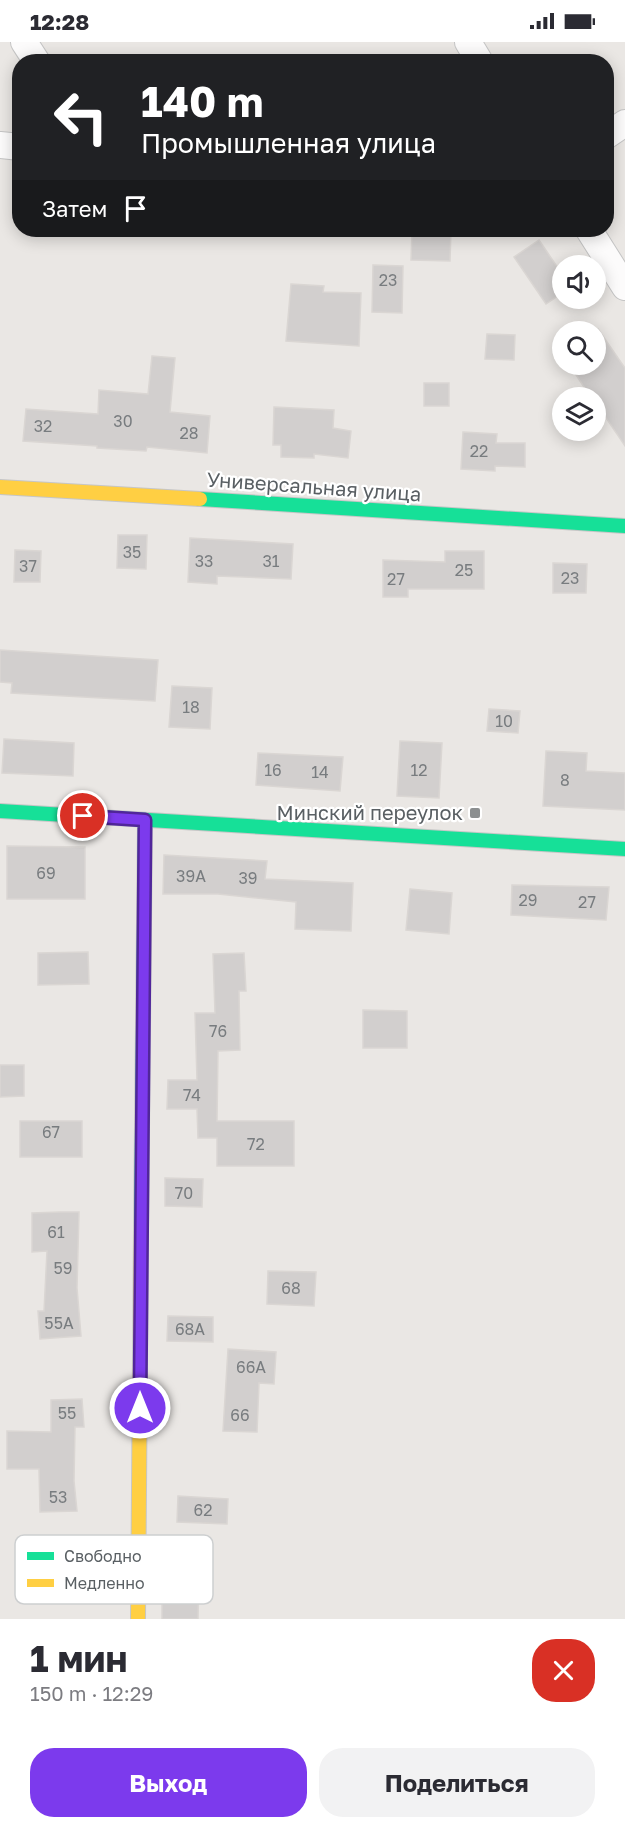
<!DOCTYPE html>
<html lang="ru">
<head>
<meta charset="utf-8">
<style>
	:root { --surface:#fff; --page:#f2f2f3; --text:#2b2b33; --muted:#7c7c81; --accent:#7c3aed }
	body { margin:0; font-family:"Golos Text",sans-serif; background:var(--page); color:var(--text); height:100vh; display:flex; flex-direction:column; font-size:22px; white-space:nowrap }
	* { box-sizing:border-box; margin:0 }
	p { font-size:20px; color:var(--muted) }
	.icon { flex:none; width:33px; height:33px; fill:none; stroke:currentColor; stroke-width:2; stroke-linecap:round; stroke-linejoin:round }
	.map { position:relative; height:1577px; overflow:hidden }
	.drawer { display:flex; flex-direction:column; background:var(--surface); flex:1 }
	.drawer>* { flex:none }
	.top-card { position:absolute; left:12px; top:12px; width:602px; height:183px; border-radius:24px; box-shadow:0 3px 15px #0003; background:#202124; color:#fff; overflow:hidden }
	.tools { position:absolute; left:552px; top:213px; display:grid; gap:12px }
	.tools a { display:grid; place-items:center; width:54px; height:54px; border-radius:50%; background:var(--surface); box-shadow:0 3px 15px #0003; font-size:30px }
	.pin { position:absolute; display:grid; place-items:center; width:51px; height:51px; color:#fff; margin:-26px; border:3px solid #fff; border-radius:50%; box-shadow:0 2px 6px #0007 }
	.me { position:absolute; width:66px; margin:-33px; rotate:0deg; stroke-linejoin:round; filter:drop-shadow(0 0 4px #0008) }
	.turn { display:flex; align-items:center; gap:21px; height:126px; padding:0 30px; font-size:27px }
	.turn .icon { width:78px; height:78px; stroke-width:2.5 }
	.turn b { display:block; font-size:42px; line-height:51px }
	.then { display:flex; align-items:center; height:57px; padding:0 30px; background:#0003; gap:12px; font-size:22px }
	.round { display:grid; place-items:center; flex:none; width:63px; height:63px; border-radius:24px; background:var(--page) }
	.summary { display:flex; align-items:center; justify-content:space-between; height:102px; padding:0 30px }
	h1 { font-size:36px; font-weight:700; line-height:45px }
	.action { display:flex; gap:12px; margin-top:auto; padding:12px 30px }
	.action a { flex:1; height:69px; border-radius:24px; background:var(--accent); color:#fff; font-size:24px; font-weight:700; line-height:69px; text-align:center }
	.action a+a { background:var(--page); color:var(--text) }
	.status { display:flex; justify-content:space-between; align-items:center; height:42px; padding:0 30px; background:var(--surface); direction:ltr }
	.status svg { height:16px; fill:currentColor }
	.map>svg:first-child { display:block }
	.building { fill:#d2cfce; stroke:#dad6d3; stroke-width:1.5 }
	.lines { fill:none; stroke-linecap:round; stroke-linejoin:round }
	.street-casing { stroke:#c5c5c5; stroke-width:28 }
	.fast-casing { stroke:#c6c6c6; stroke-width:16 }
	.slow-casing { stroke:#c6c6c6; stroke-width:16 }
	.street { stroke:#fcfbfb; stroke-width:26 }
	.fast { stroke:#16e098; stroke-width:14 }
	.slow { stroke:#ffcf43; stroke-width:14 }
	.route-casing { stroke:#51269a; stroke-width:15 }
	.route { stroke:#7c3aed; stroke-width:10 }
	.poi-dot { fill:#8c8f90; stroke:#fff; stroke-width:2 }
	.labels { text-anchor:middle; stroke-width:4.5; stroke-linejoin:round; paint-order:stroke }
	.number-label { font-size:16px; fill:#787c7f }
	.street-label { font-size:20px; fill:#595f63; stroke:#fff }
	.poi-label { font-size:20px; fill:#595f63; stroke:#fff; text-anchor:end }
	.key { fill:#fff; stroke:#cdcfd0; stroke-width:1.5 }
	.key-label { font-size:16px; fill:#595f63 }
</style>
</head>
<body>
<div class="status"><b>12:28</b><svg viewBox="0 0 49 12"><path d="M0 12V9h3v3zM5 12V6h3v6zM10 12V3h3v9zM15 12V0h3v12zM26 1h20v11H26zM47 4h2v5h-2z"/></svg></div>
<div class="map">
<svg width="625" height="1577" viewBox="0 0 625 1577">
	<rect width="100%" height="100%" fill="#eae7e4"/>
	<g class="building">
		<path d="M412,188H451L450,219L411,218Z"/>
		<path d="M539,198L562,232V251L546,262L514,215Z"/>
		<path d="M373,223L403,224L402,271L372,270Z"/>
		<path d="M291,242L324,244L323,250L361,251L359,304L286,299Z"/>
		<path d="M598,287L625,326V404L596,361V356H591L569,322H596L595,290Z"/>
		<path d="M487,292L515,293L514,318L485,317Z"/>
		<path d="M152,314L175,316L170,370L210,374L207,411L147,405L146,409L97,406V404L23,399L26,367L98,372L99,348L148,352Z"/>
		<rect x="424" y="341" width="25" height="23"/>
		<path d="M274,365L334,368L333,386L351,389L348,416L314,412V416L281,415V403H273Z"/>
		<path d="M463,390L497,392L496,401H525V425L495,424V429L461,427Z"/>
		<path d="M118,493H147L146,527L117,526Z"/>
		<path d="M190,496L293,502L291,537L217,534V542L188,540Z"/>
		<path d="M15,508L41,509L40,540H14Z"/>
		<path d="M445,509H484V547H408V555H383V518L445,520Z"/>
		<path d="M553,521L587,522L586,551H553Z"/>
		<path d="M0,608L158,618L155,659L11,651L12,641L0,640Z"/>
		<path d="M172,644L212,646L210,687L169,685Z"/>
		<path d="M489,667L520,669L518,691L487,689Z"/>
		<path d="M4,697L74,701L73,734L2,731Z"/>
		<path d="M400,699L442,701L439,756L397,754Z"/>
		<path d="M546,709L587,711L586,729L625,731V768L543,764Z"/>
		<path d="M258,711L343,715L340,749L256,743Z"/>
		<path d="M7,804L85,805V857H7Z"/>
		<path d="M164,813L267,819L265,837L353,841L351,889L295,887L296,860L218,852H163Z"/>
		<path d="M512,843L609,845L606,878L511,873Z"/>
		<path d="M410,847L452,851L449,892L406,888Z"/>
		<path d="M88,910L89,942L38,943V911Z"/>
		<path d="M244,911L246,949H239L240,1008L218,1009L217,1079H294V1124H217V1096H198L197,1067H167L168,1038H197L195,971H215L213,912Z"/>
		<path d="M363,968L407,969V1006H363Z"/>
		<path d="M0,1023H24V1054L0,1055Z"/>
		<rect x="20" y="1079" width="62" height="36"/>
		<path d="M165,1136L203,1137L202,1165L165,1164Z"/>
		<path d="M61,1170H79L77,1246L81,1294L40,1297L38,1269H44L47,1209L32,1210V1171Z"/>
		<path d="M268,1229L316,1230L314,1264L267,1262Z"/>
		<path d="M168,1274L213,1275V1300L167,1299Z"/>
		<path d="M228,1307L276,1310L274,1342L259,1341L257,1390L223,1389Z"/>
		<path d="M82,1357L84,1385H75L74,1439L77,1469L40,1470L39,1427H7V1389L51,1390V1358Z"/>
		<path d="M178,1454L228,1457L227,1482L177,1480Z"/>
		<path d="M162,1533L199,1534L198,1577H162Z"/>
	</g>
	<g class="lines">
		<g class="street-casing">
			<g id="street">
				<path d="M24,0L37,20"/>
				<path d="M468,0L480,20"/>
				<path d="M606,94L625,81"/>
				<path d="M0,103L20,105"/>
				<path d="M589,188L625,245"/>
			</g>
		</g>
		<g class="fast-casing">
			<g id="fast">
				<path d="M200,457L625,484"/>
				<path d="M0,769L625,807"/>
				<path d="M141,1187L145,778"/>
			</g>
		</g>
		<g class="slow-casing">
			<g id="slow">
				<path d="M0,445L200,457"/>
				<path d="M138,1577L141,1187"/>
			</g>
		</g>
		<use href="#street" class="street"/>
		<use href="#fast" class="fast"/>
		<use href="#slow" class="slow"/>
	</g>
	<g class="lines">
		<g class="route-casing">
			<path id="route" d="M83,774L145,778L140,1366"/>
		</g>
		<use href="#route" class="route"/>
	</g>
	<rect class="poi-dot" x="469" y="765" width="12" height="12" rx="3"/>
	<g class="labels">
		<g class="number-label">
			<text x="388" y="244">23</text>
			<text x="123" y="385">30</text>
			<text x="43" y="390">32</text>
			<text x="189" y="397">28</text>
			<text x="479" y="415">22</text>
			<text x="132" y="516">35</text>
			<text x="204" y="525">33</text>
			<text x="271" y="525">31</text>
			<text x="28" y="530">37</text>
			<text x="464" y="534">25</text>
			<text x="570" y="542">23</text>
			<text x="396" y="543">27</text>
			<text x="191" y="671">18</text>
			<text x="504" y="685">10</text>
			<text x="273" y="734">16</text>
			<text x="419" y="734">12</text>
			<text x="320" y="736">14</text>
			<text x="565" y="744">8</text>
			<text x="46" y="837">69</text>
			<text x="191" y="840">39А</text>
			<text x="248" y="842">39</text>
			<text x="528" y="864">29</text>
			<text x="587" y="866">27</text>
			<text x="218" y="995">76</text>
			<text x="192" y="1059">74</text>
			<text x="51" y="1096">67</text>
			<text x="256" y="1108">72</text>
			<text x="184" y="1157">70</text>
			<text x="56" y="1196">61</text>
			<text x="63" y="1232">59</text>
			<text x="291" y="1252">68</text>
			<text x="59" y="1287">55А</text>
			<text x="190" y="1293">68А</text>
			<text x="251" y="1331">66А</text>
			<text x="67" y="1377">55</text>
			<text x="240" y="1379">66</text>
			<text x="58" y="1461">53</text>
			<text x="203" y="1474">62</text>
		</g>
		<g class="street-label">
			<text transform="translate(314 445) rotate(4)" y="7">Универсальная улица</text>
		</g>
		<g class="poi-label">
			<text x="463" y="778">Минский переулок</text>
		</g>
	</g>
	<rect x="15" y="1493" width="198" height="69" rx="9" class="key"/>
	<rect x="27" y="1510" width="27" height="8" fill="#16e098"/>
	<rect x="27" y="1537" width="27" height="8" fill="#ffcf43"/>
	<g class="key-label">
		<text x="64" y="1520">Свободно</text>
		<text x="64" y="1547">Медленно</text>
	</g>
</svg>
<div class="tools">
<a><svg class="icon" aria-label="sound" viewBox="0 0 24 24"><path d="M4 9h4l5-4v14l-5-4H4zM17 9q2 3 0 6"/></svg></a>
<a><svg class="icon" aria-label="search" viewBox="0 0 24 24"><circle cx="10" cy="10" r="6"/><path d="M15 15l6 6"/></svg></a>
<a><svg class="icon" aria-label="layers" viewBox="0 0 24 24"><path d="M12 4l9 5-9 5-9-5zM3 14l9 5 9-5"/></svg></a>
</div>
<div class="pin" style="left:83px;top:774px;background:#d93025"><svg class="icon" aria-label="arrive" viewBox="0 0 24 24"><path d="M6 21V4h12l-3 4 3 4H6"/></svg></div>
<svg class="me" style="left:140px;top:1366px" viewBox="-20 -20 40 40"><circle r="17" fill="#7c3aed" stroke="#fff" stroke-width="3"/><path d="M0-11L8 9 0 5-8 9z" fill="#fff"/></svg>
<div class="top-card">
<div class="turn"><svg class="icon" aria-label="left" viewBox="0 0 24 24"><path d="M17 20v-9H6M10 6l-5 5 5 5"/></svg><div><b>140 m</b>Промышленная улица</div></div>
<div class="then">Затем<svg class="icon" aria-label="arrive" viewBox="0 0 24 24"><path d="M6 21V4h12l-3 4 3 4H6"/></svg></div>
</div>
</div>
<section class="drawer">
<div class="summary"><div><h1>1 мин</h1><p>150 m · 12:29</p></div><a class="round" style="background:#d93025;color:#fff"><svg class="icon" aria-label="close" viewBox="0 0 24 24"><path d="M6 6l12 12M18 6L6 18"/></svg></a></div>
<div class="action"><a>Выход</a><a>Поделиться</a></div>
</section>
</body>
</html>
